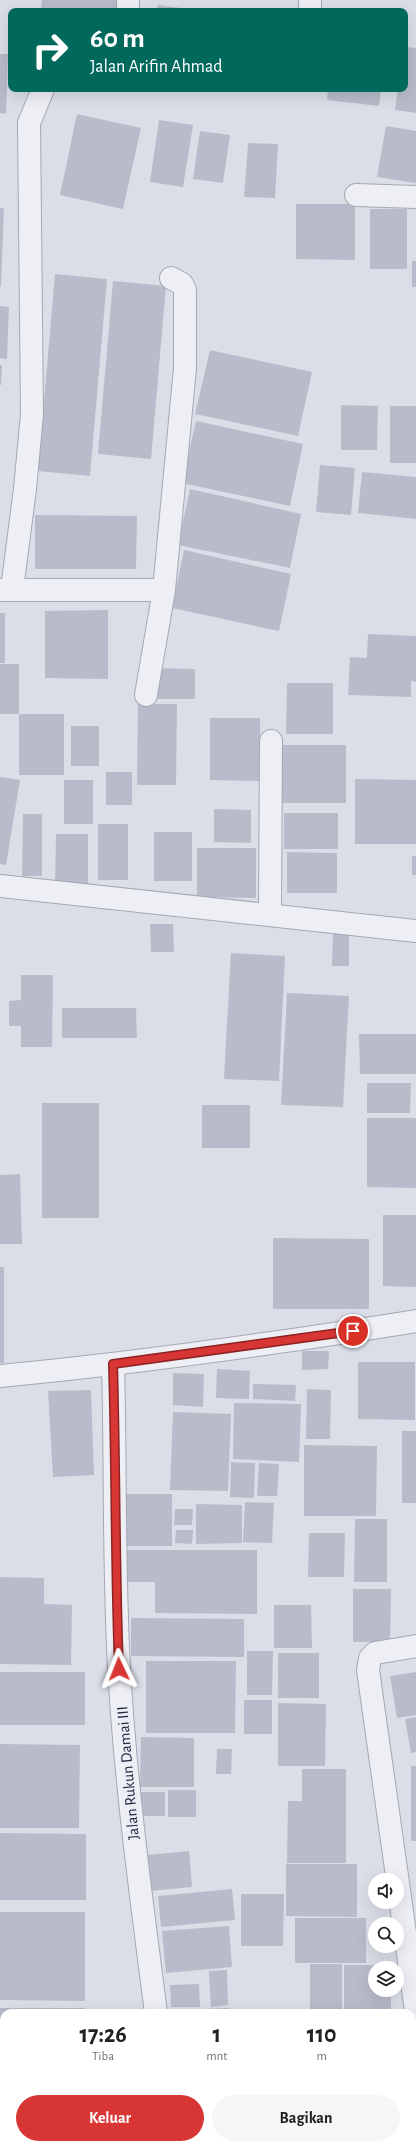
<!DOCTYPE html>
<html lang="id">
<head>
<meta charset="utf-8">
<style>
	:root { --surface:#fff; --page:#f6f6f6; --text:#202124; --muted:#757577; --accent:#d83634 }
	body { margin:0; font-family:"Alegreya Sans",sans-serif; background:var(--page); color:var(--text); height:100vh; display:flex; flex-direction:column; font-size:15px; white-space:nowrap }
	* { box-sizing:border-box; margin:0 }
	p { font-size:13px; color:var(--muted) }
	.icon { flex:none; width:22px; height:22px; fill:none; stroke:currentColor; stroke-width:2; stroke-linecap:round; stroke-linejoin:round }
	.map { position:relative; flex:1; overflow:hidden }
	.details { position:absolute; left:0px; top:2009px; width:416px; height:140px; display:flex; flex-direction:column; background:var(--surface); border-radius:12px 12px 0 0; box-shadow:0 4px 16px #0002 }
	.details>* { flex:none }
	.hud { position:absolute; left:8px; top:8px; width:400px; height:84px; border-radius:8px; box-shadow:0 4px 16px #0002; background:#00695c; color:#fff; overflow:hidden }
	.controls { position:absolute; left:368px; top:1873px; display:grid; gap:8px }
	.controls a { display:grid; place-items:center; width:36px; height:36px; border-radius:50%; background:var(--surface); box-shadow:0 4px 16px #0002; font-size:20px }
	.pin { position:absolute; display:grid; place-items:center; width:34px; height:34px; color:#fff; margin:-17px; border:2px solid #fff; border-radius:50%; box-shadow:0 1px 4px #0007 }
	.me { position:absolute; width:44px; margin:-22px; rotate:358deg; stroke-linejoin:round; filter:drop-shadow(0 0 3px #0008) }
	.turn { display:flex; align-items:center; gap:14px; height:84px; padding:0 16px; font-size:18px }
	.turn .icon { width:52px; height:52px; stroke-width:2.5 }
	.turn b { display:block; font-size:28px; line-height:34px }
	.eta { display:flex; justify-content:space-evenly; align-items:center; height:68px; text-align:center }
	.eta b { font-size:24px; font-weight:600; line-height:28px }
	.button { display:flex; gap:8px; margin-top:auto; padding:8px 16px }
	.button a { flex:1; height:46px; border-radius:24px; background:var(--accent); color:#fff; font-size:16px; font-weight:600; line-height:46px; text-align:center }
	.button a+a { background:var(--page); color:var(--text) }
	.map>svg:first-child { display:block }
	.building { fill:#b8bcca }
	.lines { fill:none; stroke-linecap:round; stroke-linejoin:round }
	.minor-casing { stroke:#a4a8b4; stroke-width:24 }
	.minor { stroke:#eeeff5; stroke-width:22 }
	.route-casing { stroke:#8c2322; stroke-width:10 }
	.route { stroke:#d83634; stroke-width:7 }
	.labels { text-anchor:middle; stroke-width:3.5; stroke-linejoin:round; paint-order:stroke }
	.street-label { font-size:16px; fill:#24293e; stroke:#eaedf5 }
</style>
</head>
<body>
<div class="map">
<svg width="416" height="2149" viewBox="0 0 416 2149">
	<rect width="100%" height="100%" fill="#dbdee7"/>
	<g class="building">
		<path d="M42,0H118V11H41Z"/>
		<path d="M158,5L188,9V11H157Z"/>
		<path d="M405,47L416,48V113L395,110L398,89H405Z"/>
		<path d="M0,54H8L6,114L0,113Z"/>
		<path d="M328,89H381L379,106L327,100Z"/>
		<path d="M77,114L141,128L123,209L60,195Z"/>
		<path d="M159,120L193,125L183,187L150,182Z"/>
		<path d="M386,126L416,131V183L377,177Z"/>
		<path d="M200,131L230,135L223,183L193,179Z"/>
		<path d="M248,143L278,144L275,198L244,197Z"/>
		<path d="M296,204H355V260L296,259Z"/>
		<path d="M0,208H4L1,287L0,286Z"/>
		<rect x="370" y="209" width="37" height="60"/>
		<rect x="412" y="261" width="4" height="26"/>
		<path d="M55,274L107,279L90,476L38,471Z"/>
		<path d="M113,281L166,286L151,459L98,454Z"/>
		<path d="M0,306L9,307L7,359L0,358Z"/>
		<path d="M210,350L312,372L298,436L195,414Z"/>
		<path d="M0,365H2L1,385H0Z"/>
		<path d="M341,405L378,406L377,450H341Z"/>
		<rect x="390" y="406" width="26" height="57"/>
		<path d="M196,421L303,444L290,506L182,483Z"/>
		<path d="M320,465L355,468L351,515L316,512Z"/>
		<path d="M362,472L416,477V519L358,513Z"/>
		<path d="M190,489L301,514L290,568L178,545Z"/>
		<path d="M35,515L137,516L136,569H35Z"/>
		<path d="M184,550L291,574L279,631L172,608Z"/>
		<path d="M108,610V679L45,678V611Z"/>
		<rect x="0" y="613" width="5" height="50"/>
		<path d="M368,634L416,636V682L411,681V697L348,695L350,657L367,658Z"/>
		<rect x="0" y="664" width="19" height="50"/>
		<path d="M152,668L195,669V699H151Z"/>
		<path d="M287,683H333V734H286Z"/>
		<path d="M138,704H177L176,785H137Z"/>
		<rect x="19" y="714" width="45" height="61"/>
		<path d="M210,718H260V781L210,780Z"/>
		<rect x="71" y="726" width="28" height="40"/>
		<rect x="276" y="745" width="70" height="58"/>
		<rect x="106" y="772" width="26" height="33"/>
		<path d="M0,777L20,780L6,865L0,864Z"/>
		<path d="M355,779L416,780V844H355Z"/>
		<rect x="64" y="780" width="29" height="44"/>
		<path d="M214,809L251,810V843L214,842Z"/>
		<rect x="284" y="813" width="54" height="36"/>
		<path d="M23,814H42V876H22Z"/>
		<rect x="98" y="824" width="30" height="56"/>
		<rect x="154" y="832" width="38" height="49"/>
		<path d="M56,834H88V886L55,885Z"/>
		<path d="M197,848H256V898L197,897Z"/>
		<path d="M287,852L337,853V893H287Z"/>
		<rect x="412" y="856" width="4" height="19"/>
		<path d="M150,924H173L174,952H151Z"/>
		<path d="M333,930L349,931V966H332Z"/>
		<path d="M231,953L285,956L279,1081L224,1079Z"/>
		<path d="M21,975H53L52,1047H21V1026H9V1001L21,1000Z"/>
		<path d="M287,993L349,996L343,1107L281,1105Z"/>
		<path d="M62,1008H136L137,1038H62Z"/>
		<path d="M359,1034H416V1074H360Z"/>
		<path d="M367,1083H411L410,1113H367Z"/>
		<rect x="42" y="1103" width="57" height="115"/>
		<rect x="202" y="1105" width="48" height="43"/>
		<path d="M367,1118H416V1188L367,1187Z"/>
		<path d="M20,1174L22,1244H0V1175Z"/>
		<path d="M383,1215H416V1287L383,1286Z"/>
		<path d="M273,1238L369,1239V1309H273Z"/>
		<rect x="0" y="1267" width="4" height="96"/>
		<path d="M302,1351H329L328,1369L302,1370Z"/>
		<path d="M358,1362H415V1420L358,1419Z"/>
		<path d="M217,1369L250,1371L249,1399L216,1398Z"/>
		<path d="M173,1373L204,1374L203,1407L173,1405Z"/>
		<path d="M253,1384L296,1385L295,1401L253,1399Z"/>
		<path d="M307,1389L331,1390L330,1439H306Z"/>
		<path d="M91,1390L94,1475L53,1477L48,1391Z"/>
		<path d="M234,1403L301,1404L299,1462L233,1459Z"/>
		<path d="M173,1412L231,1414L228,1491L170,1490Z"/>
		<rect x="402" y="1431" width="14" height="72"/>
		<path d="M304,1445L377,1446L376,1516H304Z"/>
		<path d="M231,1462L255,1463L254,1498L230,1497Z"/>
		<path d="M259,1463L279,1464L277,1496H257Z"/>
		<rect x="125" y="1494" width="47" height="52"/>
		<path d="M245,1502L274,1503L272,1543L243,1542Z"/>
		<path d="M196,1504L242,1505V1543L196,1544Z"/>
		<path d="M175,1509H193L192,1525H174Z"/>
		<path d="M355,1519H387V1582H354Z"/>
		<path d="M176,1530H193L192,1544L175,1543Z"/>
		<path d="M309,1533H345L344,1577H308Z"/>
		<path d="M122,1550H257V1614L155,1613V1582H122Z"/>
		<path d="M0,1577L44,1578V1604L72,1605L71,1665L0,1664Z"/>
		<path d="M353,1589H391L390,1642H353Z"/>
		<path d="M274,1605H311L312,1648H274Z"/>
		<path d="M131,1618L244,1619V1657L131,1656Z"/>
		<path d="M247,1651H273L272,1695H247Z"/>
		<rect x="278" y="1653" width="41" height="45"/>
		<path d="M146,1661H236L235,1733H146Z"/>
		<rect x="0" y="1672" width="85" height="53"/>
		<path d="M416,1672V1715L397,1718L390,1676Z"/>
		<rect x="244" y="1700" width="28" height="34"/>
		<path d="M278,1703L326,1704L325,1766H278Z"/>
		<path d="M416,1717V1752L411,1753L405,1719Z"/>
		<path d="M141,1737L194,1738V1787H140Z"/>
		<path d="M0,1744L80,1745L79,1828H0Z"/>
		<path d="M217,1749H232L231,1774H216Z"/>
		<rect x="411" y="1766" width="5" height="75"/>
		<path d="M302,1769H346V1863H287L288,1801H302Z"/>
		<rect x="168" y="1790" width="28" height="27"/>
		<path d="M140,1792H165V1816H141Z"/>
		<path d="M0,1833L86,1834V1900H0Z"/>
		<path d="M189,1851L192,1887L150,1891L147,1855Z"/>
		<path d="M286,1864H357V1917L286,1916Z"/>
		<path d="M232,1889L235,1920L161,1927L158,1896Z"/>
		<path d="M241,1894H284L283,1946H241Z"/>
		<path d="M0,1912H85V2001L0,2000Z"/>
		<rect x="295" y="1918" width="71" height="45"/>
		<path d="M229,1926L232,1967L166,1973L162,1931Z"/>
		<rect x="310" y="1964" width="32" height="49"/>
		<path d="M344,1965H391V1968H375V1990H391V2013H344Z"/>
		<path d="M227,1970L228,2005L211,2007L209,1971Z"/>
		<path d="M199,1984L200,2007H171L170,1985Z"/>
		<path d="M0,2008H85V2013H4V2097H0Z"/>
		<path d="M229,2008V2013H175L174,2010Z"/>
		<rect x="412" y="2055" width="4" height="80"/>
		<path d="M412,2141L414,2149H328L327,2145H412Z"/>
		<rect x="34" y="2145" width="113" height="4"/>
		<path d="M263,2145H324L325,2149H263Z"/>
	</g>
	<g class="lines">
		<g class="minor-casing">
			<g id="minor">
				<path d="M128,0V11"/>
				<path d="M310,0V11"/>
				<path d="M356,195L416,197"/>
				<path d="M12,589L25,489L32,414L29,123L43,89"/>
				<path d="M0,590H164L185,368V290L182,284L171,278"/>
				<path d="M146,695L164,590"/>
				<path d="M0,886L416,931"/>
				<path d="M270,913L271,741"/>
				<path d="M113,1364C116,1471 113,1578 120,1685C127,1795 142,1904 156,2013"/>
				<path d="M0,1376C139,1363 278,1343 416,1321"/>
				<path d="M416,1646L375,1653L370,1658L368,1670L416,2011"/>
				<path d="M412,2041L416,2040"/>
			</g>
		</g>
		<use href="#minor" class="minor"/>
	</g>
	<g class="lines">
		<g class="route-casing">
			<path id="route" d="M119,1669C115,1567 116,1466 113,1364L353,1331"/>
		</g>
		<use href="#route" class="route"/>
	</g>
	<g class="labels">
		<g class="street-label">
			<text transform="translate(127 1773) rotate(-95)" y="6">Jalan Rukun Damai III</text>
		</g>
	</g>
</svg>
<div class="controls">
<a><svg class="icon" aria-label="sound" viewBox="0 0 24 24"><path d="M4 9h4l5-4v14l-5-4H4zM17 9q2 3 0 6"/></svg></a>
<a><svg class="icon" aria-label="search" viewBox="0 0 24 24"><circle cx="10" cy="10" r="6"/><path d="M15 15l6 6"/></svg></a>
<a><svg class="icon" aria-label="layers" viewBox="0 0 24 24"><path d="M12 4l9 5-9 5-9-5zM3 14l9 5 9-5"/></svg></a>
</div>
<div class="pin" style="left:353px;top:1331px;background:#d93025"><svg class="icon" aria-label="arrive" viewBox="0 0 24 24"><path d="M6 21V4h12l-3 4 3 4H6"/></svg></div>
<svg class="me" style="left:119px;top:1669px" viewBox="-20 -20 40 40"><path d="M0-17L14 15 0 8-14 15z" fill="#d83634" stroke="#fff" stroke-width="4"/></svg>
<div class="hud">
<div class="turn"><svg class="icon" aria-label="right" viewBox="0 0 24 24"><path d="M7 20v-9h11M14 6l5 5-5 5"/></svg><div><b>60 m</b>Jalan Arifin Ahmad</div></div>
</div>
<section class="details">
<div class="eta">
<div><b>17:26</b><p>Tiba</p></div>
<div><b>1</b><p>mnt</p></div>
<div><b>110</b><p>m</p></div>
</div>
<div class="button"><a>Keluar</a><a>Bagikan</a></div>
</section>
</div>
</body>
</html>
